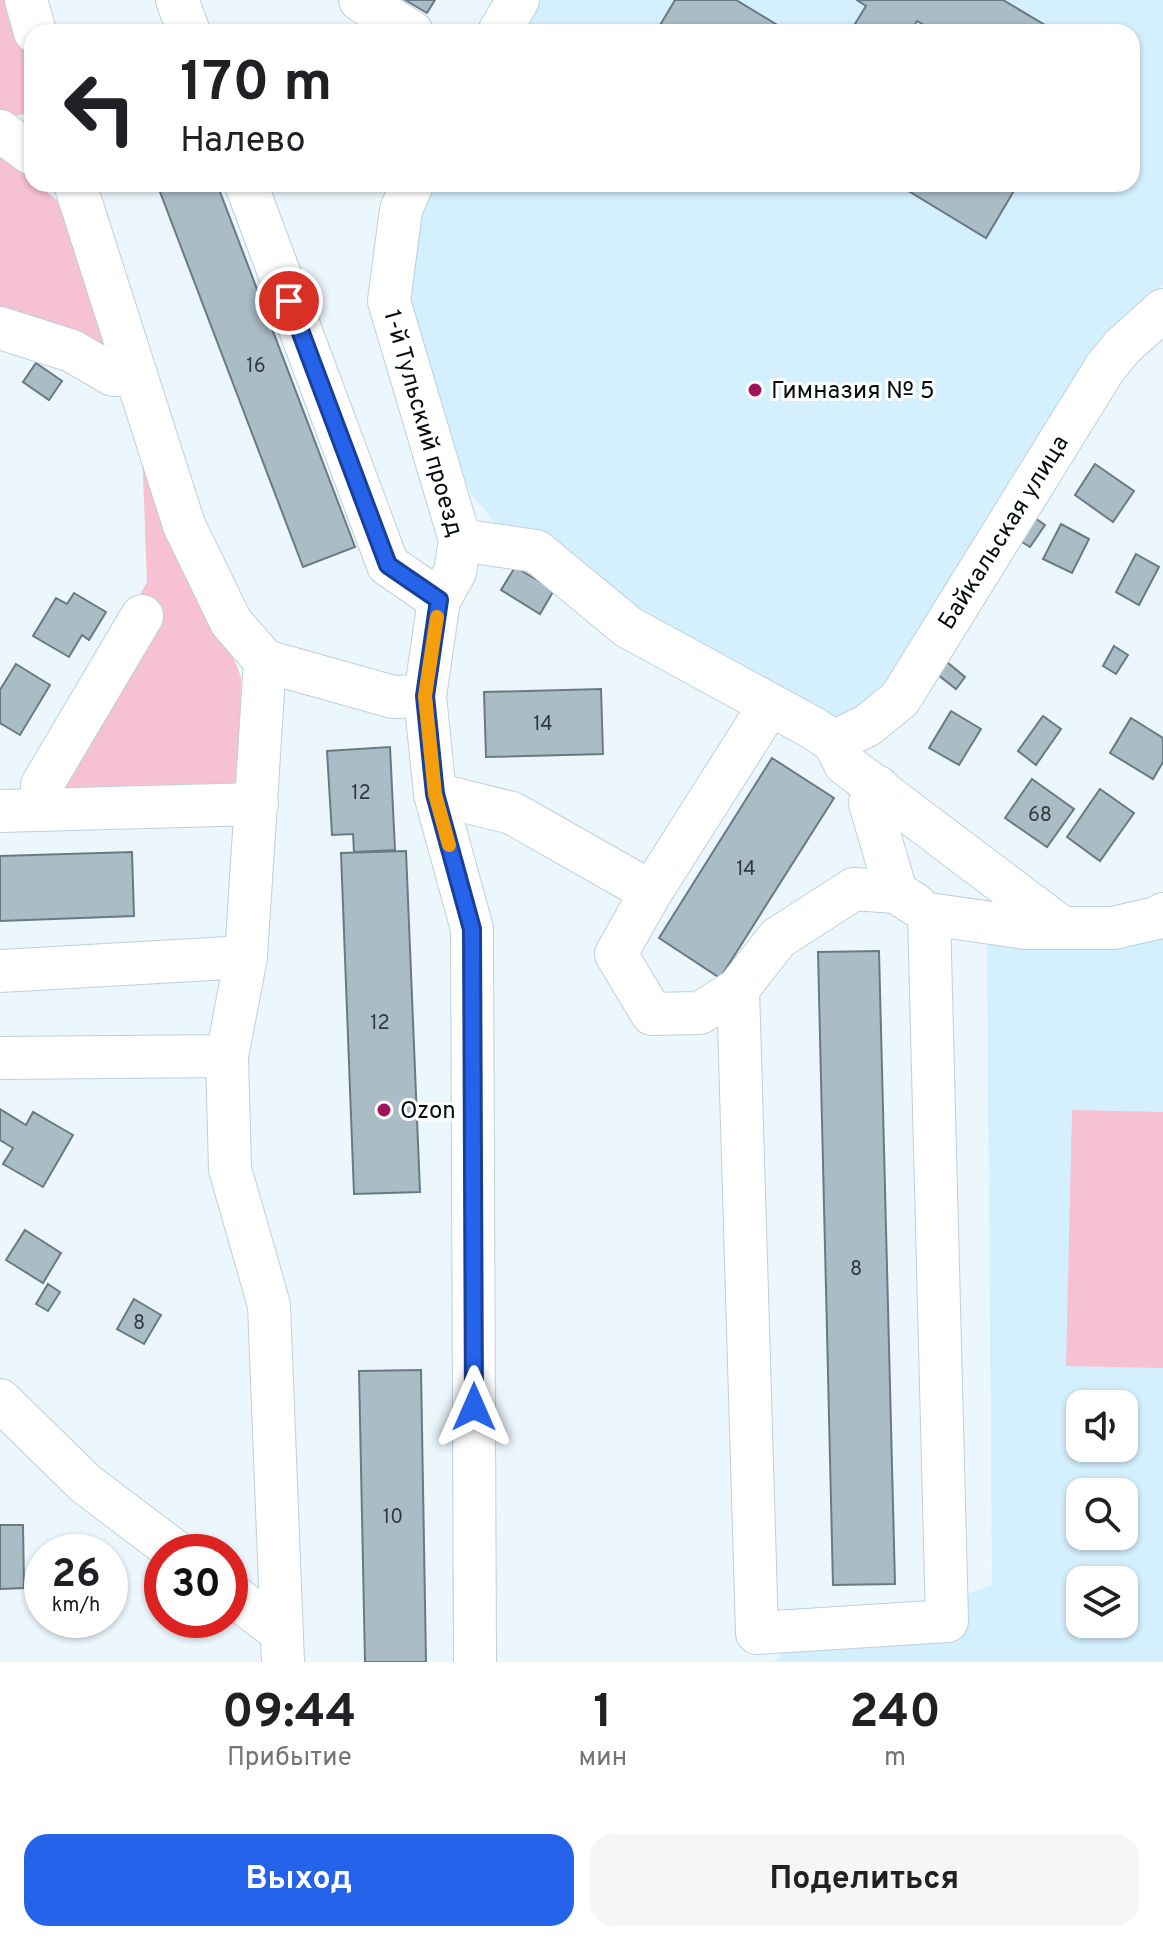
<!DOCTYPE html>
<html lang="ru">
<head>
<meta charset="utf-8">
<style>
	:root { --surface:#fff; --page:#f6f6f6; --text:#202124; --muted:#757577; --accent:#2563eb }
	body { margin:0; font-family:Overpass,sans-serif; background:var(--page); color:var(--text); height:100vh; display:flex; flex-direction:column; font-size:30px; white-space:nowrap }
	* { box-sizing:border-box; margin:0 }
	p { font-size:26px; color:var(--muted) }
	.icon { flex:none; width:44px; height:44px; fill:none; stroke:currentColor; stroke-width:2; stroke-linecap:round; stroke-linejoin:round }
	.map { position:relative; height:1662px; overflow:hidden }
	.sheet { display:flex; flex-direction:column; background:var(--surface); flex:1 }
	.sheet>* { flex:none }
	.banner { position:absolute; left:24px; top:24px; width:1116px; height:168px; border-radius:24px; box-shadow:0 2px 6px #0004; background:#fff; color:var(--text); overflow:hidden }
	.fabs { position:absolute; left:1066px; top:1390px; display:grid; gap:16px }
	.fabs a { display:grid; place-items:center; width:72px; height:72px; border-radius:16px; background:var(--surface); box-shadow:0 2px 6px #0004; font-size:40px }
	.speed { position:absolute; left:24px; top:1534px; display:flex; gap:16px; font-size:40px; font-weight:700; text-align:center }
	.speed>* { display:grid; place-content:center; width:104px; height:104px; border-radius:50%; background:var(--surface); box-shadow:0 2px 6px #0004; line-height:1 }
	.speed small { font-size:20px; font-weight:400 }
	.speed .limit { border:12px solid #d22; background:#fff; color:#111 }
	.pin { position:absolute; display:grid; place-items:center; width:68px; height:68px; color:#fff; margin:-34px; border:4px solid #fff; border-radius:50%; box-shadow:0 2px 8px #0007 }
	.me { position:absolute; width:88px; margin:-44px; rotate:0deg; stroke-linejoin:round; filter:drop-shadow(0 0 6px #0008) }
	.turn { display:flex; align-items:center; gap:28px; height:168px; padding:0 24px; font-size:36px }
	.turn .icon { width:104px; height:104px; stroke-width:2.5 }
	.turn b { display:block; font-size:56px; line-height:68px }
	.eta { display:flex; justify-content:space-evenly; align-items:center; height:136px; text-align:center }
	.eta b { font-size:48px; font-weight:700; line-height:56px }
	.cta { display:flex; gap:16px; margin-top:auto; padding:16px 24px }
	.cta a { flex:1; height:92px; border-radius:24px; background:var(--accent); color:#fff; font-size:32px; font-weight:700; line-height:92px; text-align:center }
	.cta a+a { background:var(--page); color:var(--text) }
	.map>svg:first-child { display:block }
	.built { fill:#d4effd; fill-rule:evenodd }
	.green { fill:#f6c1d2 }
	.building { fill:#aabcc6; stroke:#697a83; stroke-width:2 }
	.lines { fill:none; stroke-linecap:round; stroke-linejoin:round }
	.minor-casing { stroke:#bed0da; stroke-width:44 }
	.minor { stroke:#fff; stroke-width:42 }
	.route-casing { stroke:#184099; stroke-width:20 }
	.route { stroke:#2563eb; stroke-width:14 }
	.slow { stroke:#f59e0b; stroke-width:14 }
	.poi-dot { fill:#a1135c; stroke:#fff; stroke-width:3 }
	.labels { text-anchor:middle; stroke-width:6; stroke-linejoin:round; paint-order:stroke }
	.number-label { font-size:20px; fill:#303a3f }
	.poi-label { font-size:24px; fill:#080f12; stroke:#fff; text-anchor:start }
	.street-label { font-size:24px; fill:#080f12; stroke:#fff }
</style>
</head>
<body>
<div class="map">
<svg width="1163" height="1662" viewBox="0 0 1163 1662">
	<rect width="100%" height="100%" fill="#ecf7fd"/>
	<g class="built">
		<path d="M536,0H1163V285L1113,331L888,697L861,714L826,719L620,602L497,525L470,492L443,422L409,301L417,214L430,184H1132V32H517Z"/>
		<path d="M1163,933V1662H773L796,1642L954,1640L958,1597L992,1585L987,942ZM1080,1404H1124V1448H1080ZM1080,1492H1124V1536H1080ZM1080,1580H1124V1624H1080Z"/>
	</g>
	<g class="green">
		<path d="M0,0H14L32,60V112L7,118L0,114Z"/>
		<path d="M0,153L32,180V184H37L69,210L112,367L0,321Z"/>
		<path d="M141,424L241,677L240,784L23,802L147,582Z"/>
		<path d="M1072,1110L1163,1112V1368L1066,1366Z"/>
	</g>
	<g class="building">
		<path d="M405,0H435L427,13Z"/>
		<path d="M675,0H736L789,32H656Z"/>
		<path d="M857,0H1003L1055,31L936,32L917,21L910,32H850L866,6Z"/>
		<path d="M157,184H217L355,547L303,567Z"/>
		<path d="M897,184H1018L986,238Z"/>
		<path d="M36,363L62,381L49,400L23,382Z"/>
		<path d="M1095,464L1134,491L1113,522L1075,495Z"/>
		<path d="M1032,516L1045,525L1030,547L1017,539Z"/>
		<path d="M1061,524L1089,539L1072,573L1043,559Z"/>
		<path d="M1136,554L1159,567L1139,605L1116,592Z"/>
		<path d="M515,567L554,590L540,614L501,590Z"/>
		<path d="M74,593L106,612L89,640L82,635L69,657L33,636L56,598L67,604Z"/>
		<path d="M1114,646L1128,655L1116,674L1103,666Z"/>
		<path d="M947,662L965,677L956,689L937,674Z"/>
		<path d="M16,664L50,685L20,735L0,723V690Z"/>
		<path d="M601,689L603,754L486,757L484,692Z"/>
		<path d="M951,711L981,729L959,765L929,748Z"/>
		<path d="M1043,716L1061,729L1036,765L1018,751Z"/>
		<path d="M1131,718L1163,738V762L1153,779L1110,753Z"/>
		<path d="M390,747L395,850L354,852L353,834L332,835L327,751Z"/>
		<path d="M772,758L834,798L720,978L659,938Z"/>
		<path d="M1032,779L1074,809L1047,847L1005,818Z"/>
		<path d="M1100,789L1134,813L1100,861L1067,837Z"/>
		<path d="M406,851L420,1192L354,1194L341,853Z"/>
		<path d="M132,852L134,916L0,921V856Z"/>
		<path d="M879,951L895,1584L833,1585L818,952Z"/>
		<path d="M0,1109L26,1125L33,1112L73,1135L43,1187L3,1164L13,1148L0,1140Z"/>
		<path d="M25,1230L61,1253L43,1283L6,1260Z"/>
		<path d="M48,1284L60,1292L48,1311L36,1304Z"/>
		<path d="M134,1299L161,1315L144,1344L117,1329Z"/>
		<path d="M421,1370L426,1662H365L359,1371Z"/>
		<path d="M0,1525H23L24,1588L0,1589Z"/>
	</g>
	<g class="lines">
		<g class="minor-casing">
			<g id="minor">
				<path d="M26,0L35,32"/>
				<path d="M177,0L189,32"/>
				<path d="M360,0L412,32"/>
				<path d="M499,32L518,0"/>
				<path d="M0,131L32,154"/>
				<path d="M75,184L184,525L231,622L265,661L393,697L425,696"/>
				<path d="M246,184L388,565L439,600"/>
				<path d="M412,184L401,210L389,301L460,540L455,572L439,600L425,696L435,794L472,929L475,1662"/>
				<path d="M0,328L72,351L113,375L136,374"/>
				<path d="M460,540L536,551L628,627L813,728L834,742L845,764L1061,927"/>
				<path d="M265,661L246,957L227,1056L230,1169L269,1305L283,1662"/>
				<path d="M769,706L651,892L616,954L652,1014L700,1013L738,989L778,938L854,889L896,892"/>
				<path d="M834,742L868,725L900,699L1105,368L1122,347L1163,310"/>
				<path d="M878,787L870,803L896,892L916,905"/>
				<path d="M435,794L512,813L651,892"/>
				<path d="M41,810L42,785L142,616"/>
				<path d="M0,811L257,804"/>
				<path d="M0,971L246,957"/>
				<path d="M738,989L757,1633L947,1621L929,914L1026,928H1113L1157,918L1163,914"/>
				<path d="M0,1058L227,1056"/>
				<path d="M0,1400L86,1484L176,1552"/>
				<path d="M230,1593L282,1633"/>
			</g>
		</g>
		<use href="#minor" class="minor"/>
	</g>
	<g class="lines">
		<g class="route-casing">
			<path id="route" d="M289,301L388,565L439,600L425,696L435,794L472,929L474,1407"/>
		</g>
		<use href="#route" class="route"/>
		<path class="slow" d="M437,617L425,696L435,794L449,845"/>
	</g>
	<g class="poi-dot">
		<circle cx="755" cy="390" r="8"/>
		<circle cx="384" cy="1110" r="8"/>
	</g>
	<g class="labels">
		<g class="number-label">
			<text x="256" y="372">16</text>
			<text x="543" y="730">14</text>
			<text x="361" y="799">12</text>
			<text x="1040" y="821">68</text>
			<text x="746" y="875">14</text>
			<text x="380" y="1029">12</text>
			<text x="856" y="1275">8</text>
			<text x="139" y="1329">8</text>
			<text x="393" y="1523">10</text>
		</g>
		<g class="poi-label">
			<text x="771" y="398">Гимназия № 5</text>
			<text x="400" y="1118">Ozon</text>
		</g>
		<g class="street-label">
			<text transform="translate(424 423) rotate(74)" y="8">1-й Тульский проезд</text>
			<text transform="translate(1003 532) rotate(-58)" y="8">Байкальская улица</text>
		</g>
	</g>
</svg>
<div class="fabs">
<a><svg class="icon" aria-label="sound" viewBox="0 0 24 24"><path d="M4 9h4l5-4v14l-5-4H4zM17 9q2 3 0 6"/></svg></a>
<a><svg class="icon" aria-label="search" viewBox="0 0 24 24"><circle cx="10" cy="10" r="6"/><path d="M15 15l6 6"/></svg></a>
<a><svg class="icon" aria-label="layers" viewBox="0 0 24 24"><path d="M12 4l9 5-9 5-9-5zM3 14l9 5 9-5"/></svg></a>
</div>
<div class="speed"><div>26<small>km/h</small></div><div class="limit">30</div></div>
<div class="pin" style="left:289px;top:301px;background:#d93025"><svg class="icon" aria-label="arrive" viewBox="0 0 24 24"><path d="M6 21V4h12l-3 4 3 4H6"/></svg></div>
<svg class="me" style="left:474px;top:1407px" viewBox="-20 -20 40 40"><path d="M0-17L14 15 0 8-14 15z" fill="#2563eb" stroke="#fff" stroke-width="4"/></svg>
<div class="banner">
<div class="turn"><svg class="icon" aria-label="left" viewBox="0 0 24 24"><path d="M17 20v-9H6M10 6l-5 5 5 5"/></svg><div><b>170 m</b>Налево</div></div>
</div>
</div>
<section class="sheet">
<div class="eta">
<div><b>09:44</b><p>Прибытие</p></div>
<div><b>1</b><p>мин</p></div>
<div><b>240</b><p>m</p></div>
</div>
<div class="cta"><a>Выход</a><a>Поделиться</a></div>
</section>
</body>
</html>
